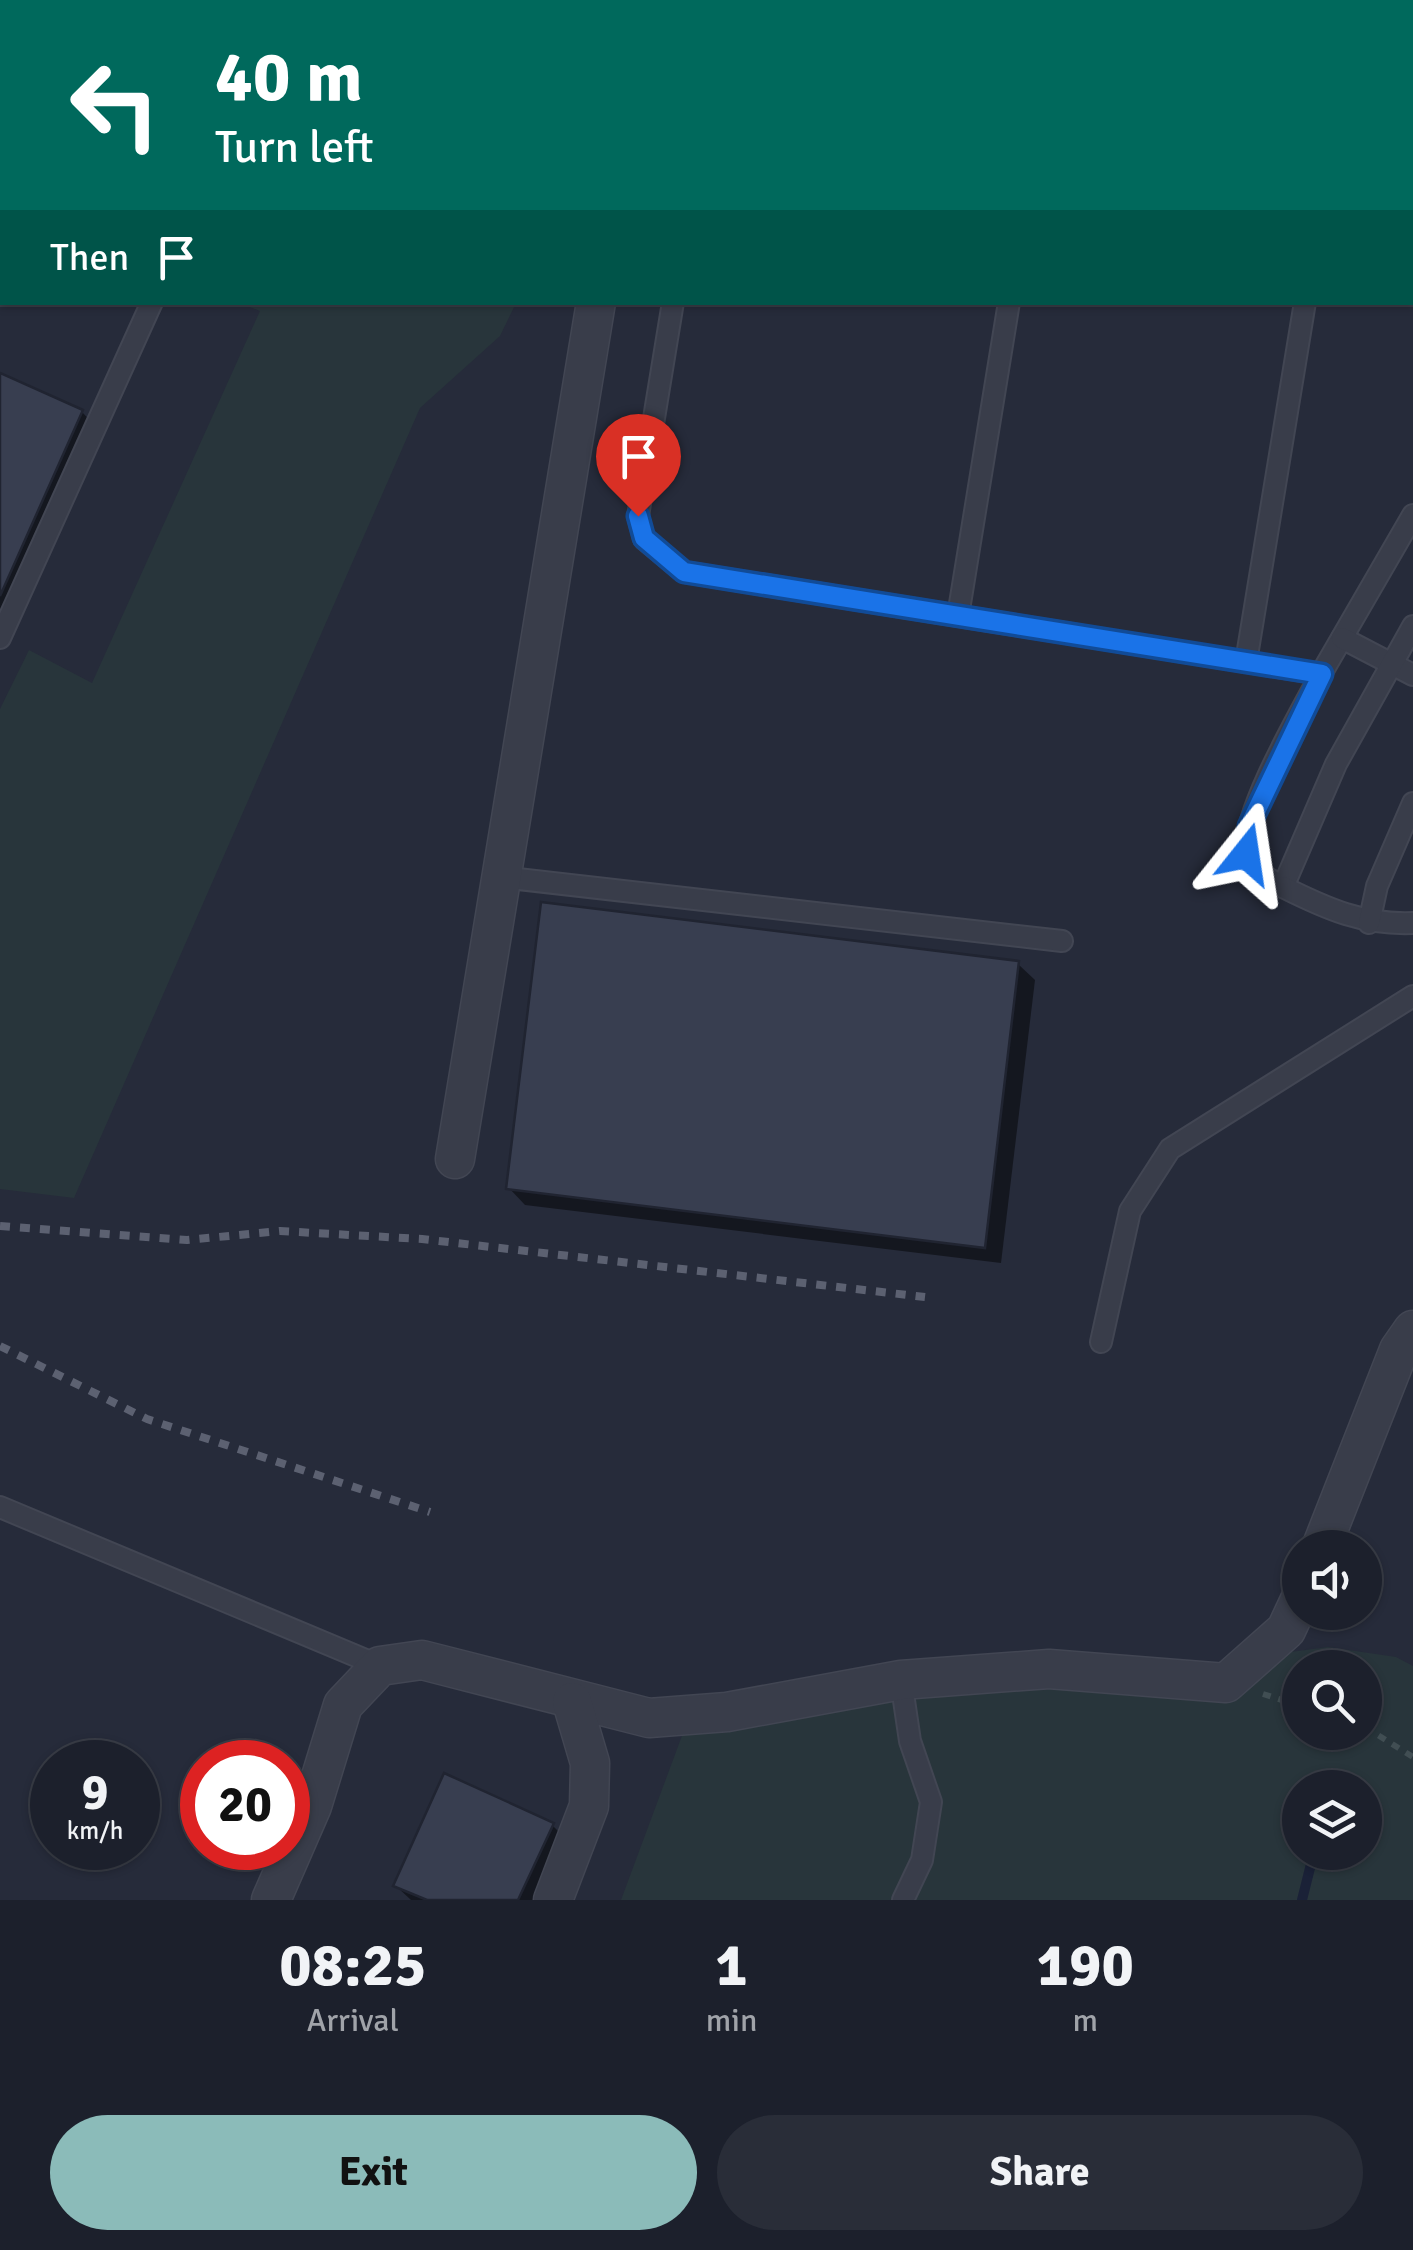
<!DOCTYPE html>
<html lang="en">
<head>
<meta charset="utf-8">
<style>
	:root { --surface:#1c202c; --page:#292d38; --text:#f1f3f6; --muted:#a0a3a9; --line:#3a3e48; --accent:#8bbbb9 }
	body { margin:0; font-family:Signika,sans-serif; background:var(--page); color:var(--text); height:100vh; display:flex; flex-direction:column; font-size:38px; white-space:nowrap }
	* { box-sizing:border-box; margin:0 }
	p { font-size:32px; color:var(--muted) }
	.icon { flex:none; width:55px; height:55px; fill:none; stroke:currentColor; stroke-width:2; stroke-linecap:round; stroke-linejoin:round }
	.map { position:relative; height:1900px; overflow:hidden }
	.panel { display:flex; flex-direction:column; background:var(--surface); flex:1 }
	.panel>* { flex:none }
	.banner { position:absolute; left:0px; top:0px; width:1415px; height:305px; box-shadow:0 2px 8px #0004,0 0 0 2px var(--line); background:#00695c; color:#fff; overflow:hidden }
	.controls { position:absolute; left:1282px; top:1530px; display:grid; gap:20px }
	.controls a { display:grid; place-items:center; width:100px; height:100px; border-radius:50%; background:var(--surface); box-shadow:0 2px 8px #0004,0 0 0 2px var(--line); font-size:50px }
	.speed { position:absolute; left:30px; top:1740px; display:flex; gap:20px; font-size:50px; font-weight:700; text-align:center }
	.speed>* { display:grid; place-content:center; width:130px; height:130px; border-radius:50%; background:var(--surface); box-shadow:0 2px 8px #0004,0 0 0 2px var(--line); line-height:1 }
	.speed small { font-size:25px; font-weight:400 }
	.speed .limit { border:15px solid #d22; background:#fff; color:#111 }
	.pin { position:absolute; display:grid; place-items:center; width:85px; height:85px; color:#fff; margin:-102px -42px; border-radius:50% 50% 50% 0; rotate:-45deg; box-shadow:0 0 10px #0007 }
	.pin .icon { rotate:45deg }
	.me { position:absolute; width:110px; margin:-55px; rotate:15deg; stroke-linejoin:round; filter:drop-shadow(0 0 8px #0008) }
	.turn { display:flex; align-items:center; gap:35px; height:210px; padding:0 50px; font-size:45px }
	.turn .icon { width:130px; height:130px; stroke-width:2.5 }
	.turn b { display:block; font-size:70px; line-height:85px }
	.then { display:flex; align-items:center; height:95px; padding:0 50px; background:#0003; gap:20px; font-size:38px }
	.eta { display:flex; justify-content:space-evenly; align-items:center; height:170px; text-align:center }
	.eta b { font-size:60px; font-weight:700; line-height:70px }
	.primary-button { display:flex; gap:20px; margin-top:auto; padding:20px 50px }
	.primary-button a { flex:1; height:115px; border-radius:60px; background:var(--accent); color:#111; font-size:40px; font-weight:700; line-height:115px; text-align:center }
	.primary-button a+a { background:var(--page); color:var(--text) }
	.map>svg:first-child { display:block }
	.green { fill:#28353b; fill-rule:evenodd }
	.shadow { fill:#0007 }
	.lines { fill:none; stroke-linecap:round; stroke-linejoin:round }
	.stream { stroke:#1a2137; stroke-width:10 }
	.building { fill:#383e50; stroke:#202431; stroke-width:2.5 }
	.lane-casing { stroke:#424653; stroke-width:24 }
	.street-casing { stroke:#424653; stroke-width:41 }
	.path { stroke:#414e53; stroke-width:6; stroke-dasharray:8 8; stroke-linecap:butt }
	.lane { stroke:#393d4a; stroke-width:20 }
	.street { stroke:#393d4a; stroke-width:38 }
	.rail { stroke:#5c6171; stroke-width:8; stroke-dasharray:10 10; stroke-linecap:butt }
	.route-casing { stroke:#114b97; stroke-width:25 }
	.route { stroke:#1a73e8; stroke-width:18 }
</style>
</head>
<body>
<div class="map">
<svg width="1413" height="1900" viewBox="0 0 1413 1900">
	<rect width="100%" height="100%" fill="#262b3a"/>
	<g class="green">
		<path d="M0,0H402L418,2H2V77Z"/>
		<path d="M651,0H1413V119L1412,2Z"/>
		<path d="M240,303H516L500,336L420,408L74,1198L0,1189V709L29,650L92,683L260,311Z"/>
		<path d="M1328,1647L1396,1657L1413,1666V1900H621L683,1733L1002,1685L1221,1693L1283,1653ZM1300,1668H1365V1732H1300ZM1300,1788H1365V1852H1300Z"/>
	</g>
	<g class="shadow">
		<path d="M0,376L82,412L98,429L0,649Z"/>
		<path d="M1018,964L1035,980L1001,1263L525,1205L509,1188Z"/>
		<path d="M552,1825L569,1842L542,1900H411L396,1886Z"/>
	</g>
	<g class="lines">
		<path class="stream" d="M1302,1900L1314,1852"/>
	</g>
	<g class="building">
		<path d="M0,373L83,410L0,596Z"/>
		<path d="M541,902L1019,961L985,1248L506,1189Z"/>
		<path d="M444,1773L554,1823L518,1900H427L393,1886Z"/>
	</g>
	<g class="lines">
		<g class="lane-casing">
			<g id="lane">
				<path d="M0,126L2,127"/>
				<path d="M673,302L638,516L644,539L684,572L1321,674L1413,515"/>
				<path d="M958,616L1009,302"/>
				<path d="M0,638L152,302"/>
				<path d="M1342,638L1413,675"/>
				<path d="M1246,662L1305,302"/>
				<path d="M1321,674C1301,712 1243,811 1246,851C1247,870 1268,878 1283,887L1336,764L1413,626"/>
				<path d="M501,877L1062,941"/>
				<path d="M1283,887C1327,909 1363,925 1413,923"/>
				<path d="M1369,923L1377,886L1413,803"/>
				<path d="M1101,1342L1130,1211L1170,1149L1413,996"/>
				<path d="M0,1507L380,1666"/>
				<path d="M901,1680L910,1741L931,1802L922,1860L903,1900"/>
			</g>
		</g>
		<g class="street-casing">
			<g id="street">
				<path d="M523,0L539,2"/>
				<path d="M1412,141H1413"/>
				<path d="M455,1159L596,302"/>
				<path d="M1321,1548L1399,1350L1413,1330"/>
				<path d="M271,1900L312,1806L343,1705L380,1666L422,1660L649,1718L727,1712L901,1680L1049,1669L1226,1683L1286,1630L1300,1600"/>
				<path d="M553,1900L589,1806L590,1763L572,1702"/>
			</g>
		</g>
		<g class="path">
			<path d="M1263,1694L1300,1706"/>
			<path d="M1365,1727L1413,1757"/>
		</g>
		<use href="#lane" class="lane"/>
		<use href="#street" class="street"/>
		<g class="rail">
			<path d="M0,1226L187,1240L280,1231L422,1239L925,1297"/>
			<path d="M0,1346L147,1419L430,1512"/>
		</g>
	</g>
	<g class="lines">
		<g class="route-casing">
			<path id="route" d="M638,516L644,538L684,572L1322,674L1249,826L1246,854"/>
		</g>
		<use href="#route" class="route"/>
	</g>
</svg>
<div class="controls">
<a><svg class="icon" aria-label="sound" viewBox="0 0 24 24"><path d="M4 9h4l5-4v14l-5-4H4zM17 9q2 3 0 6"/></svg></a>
<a><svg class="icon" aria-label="search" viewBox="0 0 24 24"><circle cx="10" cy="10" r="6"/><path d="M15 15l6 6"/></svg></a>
<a><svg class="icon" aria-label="layers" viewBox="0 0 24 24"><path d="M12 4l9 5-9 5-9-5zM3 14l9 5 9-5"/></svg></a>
</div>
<div class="speed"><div>9<small>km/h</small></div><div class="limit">20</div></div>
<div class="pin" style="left:638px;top:516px;background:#d93025"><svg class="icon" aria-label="arrive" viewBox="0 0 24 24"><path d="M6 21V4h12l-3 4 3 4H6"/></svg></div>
<svg class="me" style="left:1246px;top:854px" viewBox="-20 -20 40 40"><path d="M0-17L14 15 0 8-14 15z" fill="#1a73e8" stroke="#fff" stroke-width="4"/></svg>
<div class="banner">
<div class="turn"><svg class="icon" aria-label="left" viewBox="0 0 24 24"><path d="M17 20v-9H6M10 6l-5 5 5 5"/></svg><div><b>40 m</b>Turn left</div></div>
<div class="then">Then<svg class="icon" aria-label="arrive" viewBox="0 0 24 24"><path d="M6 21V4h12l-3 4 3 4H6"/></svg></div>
</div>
</div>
<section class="panel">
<div class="eta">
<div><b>08:25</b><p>Arrival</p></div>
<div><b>1</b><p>min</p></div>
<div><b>190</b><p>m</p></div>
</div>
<div class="primary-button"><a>Exit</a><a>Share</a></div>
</section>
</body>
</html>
